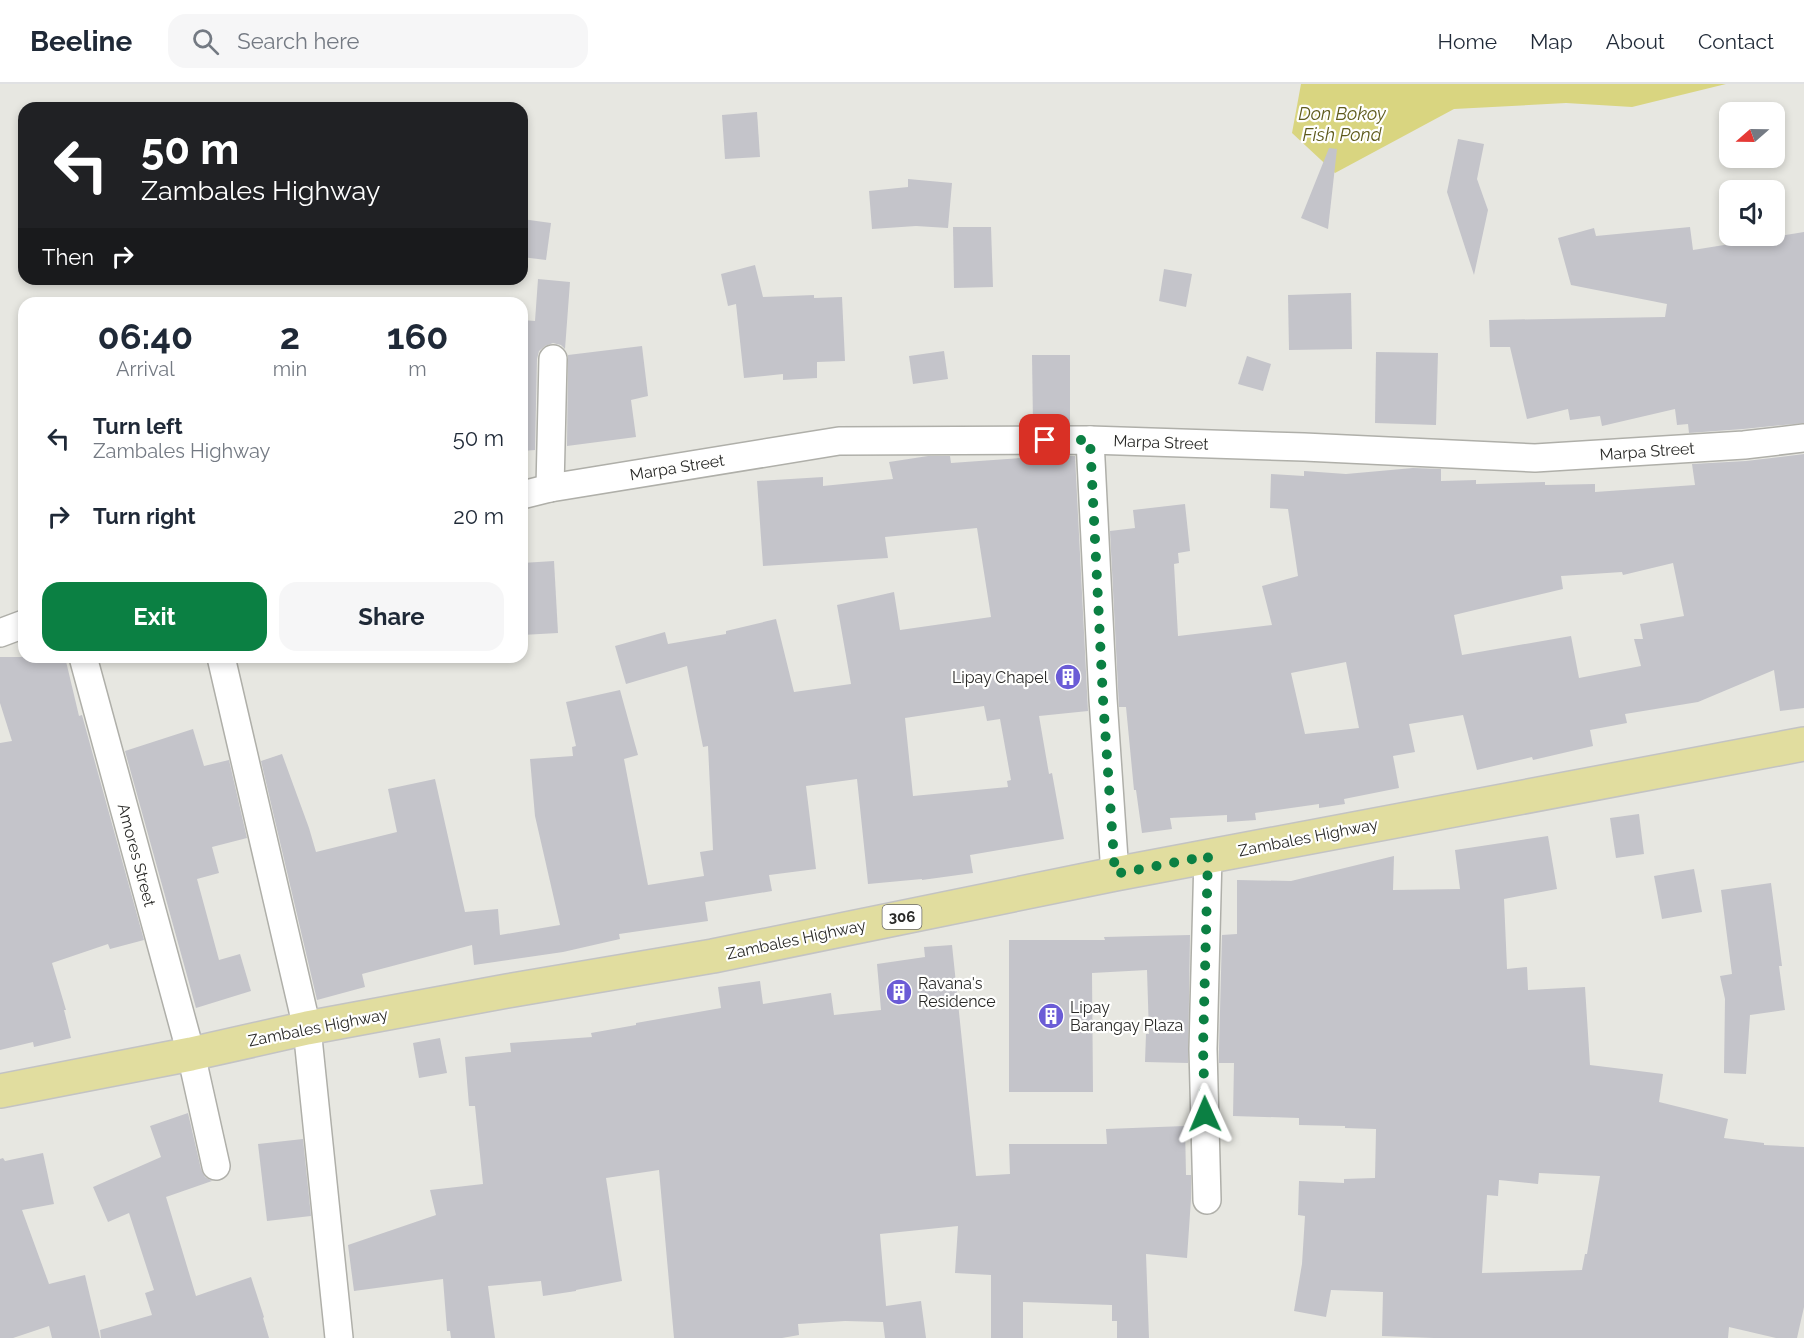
<!DOCTYPE html>
<html lang="en">
<head>
<meta charset="utf-8">
<style>
	:root { --surface:#fff; --page:#f6f6f7; --text:#1f2937; --muted:#747a83; --line:#e0e1e3; --accent:#0b8043 }
	body { margin:0; font-family:Raleway,sans-serif; background:var(--page); color:var(--text); height:100vh; display:flex; flex-direction:column; font-size:22px; white-space:nowrap }
	* { box-sizing:border-box; margin:0 }
	p { font-size:20px; color:var(--muted) }
	.icon { flex:none; width:33px; height:33px; fill:none; stroke:currentColor; stroke-width:2; stroke-linecap:round; stroke-linejoin:round }
	.map { position:relative; flex:1; overflow:hidden }
	.panel { position:absolute; left:18px; top:213px; width:510px; height:366px; display:flex; flex-direction:column; background:var(--surface); border-radius:18px; box-shadow:0 3px 9px #0003 }
	.panel>* { flex:none }
	.guide { position:absolute; left:18px; top:18px; width:510px; height:183px; border-radius:18px; box-shadow:0 3px 9px #0003; background:#202124; color:#fff; overflow:hidden }
	.needle { width:39px; rotate:250deg }
	.tools { position:absolute; left:1719px; top:18px; display:grid; gap:12px }
	.tools a { display:grid; place-items:center; width:66px; height:66px; border-radius:12px; background:var(--surface); box-shadow:0 3px 9px #0003; font-size:30px }
	.pin { position:absolute; display:grid; place-items:center; width:51px; height:51px; color:#fff; margin:-26px; border-radius:12px; box-shadow:0 3px 9px #0006 }
	.me { position:absolute; width:66px; margin:-33px; rotate:359deg; stroke-linejoin:round; filter:drop-shadow(0 0 4px #0008) }
	.turn { display:flex; align-items:center; gap:21px; height:126px; padding:0 24px; font-size:27px }
	.turn .icon { width:78px; height:78px; stroke-width:2.5 }
	.turn b { display:block; font-size:42px; line-height:51px }
	.then { display:flex; align-items:center; height:57px; padding:0 24px; background:#0003; gap:12px; font-size:22px }
	.eta { display:flex; justify-content:space-evenly; align-items:center; height:102px; text-align:center }
	.eta b { font-size:36px; font-weight:700; line-height:42px }
	.button { display:flex; gap:12px; margin-top:auto; padding:12px 24px }
	.button a { flex:1; height:69px; border-radius:18px; background:var(--accent); color:#fff; font-size:24px; font-weight:700; line-height:69px; text-align:center }
	.button a+a { background:var(--page); color:var(--text) }
	ul { padding:0; list-style:none }
	li { display:flex; align-items:center; gap:18px; height:78px; padding:0 24px }
	li div { flex:1 }
	li b { display:block; font-size:22px }
	li em { font-style:normal }
	header { display:flex; align-items:center; gap:36px; box-sizing:border-box; height:84px; padding:0 30px; background:var(--surface); border-bottom:2px solid var(--line) }
	header strong { font-size:28px }
	nav { display:flex; gap:33px; margin-inline-start:auto; font-size:21px }
	.search { width:420px; height:54px; background:var(--page); display:flex; align-items:center; gap:15px; box-sizing:border-box; padding:0 21px; border-radius:18px; color:var(--muted); font-size:22px }
	.map>svg:first-child { display:block }
	.water { fill:#d9d580 }
	.building { fill:#c4c4ca; fill-rule:evenodd }
	.lines { fill:none; stroke-linecap:round; stroke-linejoin:round }
	.minor-casing { stroke:#afafa9; stroke-width:30 }
	.primary-casing { stroke:#c3c3c3; stroke-width:36 }
	.minor { stroke:#fff; stroke-width:27 }
	.primary { stroke:#e1dd9f; stroke-width:33 }
	.route { stroke:#0b8043; stroke-width:10; stroke-dasharray:0 18 }
	.labels { text-anchor:middle; stroke-width:4.5; stroke-linejoin:round; paint-order:stroke }
	.shield { fill:#fffffe; stroke:#6a6a68; stroke-width:1.5 }
	.shield-label { font-size:15px; font-weight:bold; fill:#2a2a28 }
	.street-label { font-size:16px; fill:#2a2a28; stroke:#fffffe }
	.poi-label { font-size:16px; fill:#2a2a28; stroke:#fffffe; text-anchor:start }
	.water-label { font-size:18px; font-style:italic; fill:#5e5a1c; stroke:#fffffe }
</style>
</head>
<body>
<header>
<strong>Beeline</strong>
<div class="search"><svg class="icon" aria-label="search" viewBox="0 0 24 24"><circle cx="10" cy="10" r="6"/><path d="M15 15l6 6"/></svg>Search here</div>
<nav><a>Home</a><a>Map</a><a>About</a><a>Contact</a></nav>
</header>
<div class="map">
<svg width="1804" height="1254" viewBox="0 0 1804 1254">
	<rect width="100%" height="100%" fill="#e7e7e1"/>
	<path class="water" d="M1301,0H1726L1632,23L1566,19L1454,25L1335,89L1292,49Z"/>
	<g class="building">
		<path d="M757,28L760,73L725,75L722,31Z"/>
		<path d="M1458,55L1484,60L1477,95L1488,126L1474,191L1447,108Z"/>
		<path d="M1329,64L1337,65L1328,145L1301,134Z"/>
		<path d="M908,95L952,99L948,144L916,142L872,145L869,107L908,103Z"/>
		<path d="M522,135L551,139L546,176L522,173Z"/>
		<path d="M953,143H991L993,203L954,204Z"/>
		<path d="M1690,143L1693,166L1804,148V339L1743,345L1689,349L1688,340L1677,341L1675,325L1602,342L1600,332L1570,336L1568,325L1527,335L1510,263H1490L1489,236L1665,233L1667,220L1571,201L1558,154L1594,144L1596,152Z"/>
		<path d="M755,181L763,213L814,211V214L842,213L845,277L817,278V294L783,296V290L744,294L736,220L728,222L721,190Z"/>
		<path d="M1164,185L1192,190L1186,223L1159,217Z"/>
		<path d="M538,195L570,198L565,265L561,261L553,259L545,262L539,267L537,275L535,366L522,367V236L535,237Z"/>
		<path d="M1351,209L1352,265L1289,266L1288,211Z"/>
		<path d="M642,262L648,312L631,316L636,353L567,362L568,271Z"/>
		<path d="M944,267L948,295L913,300L909,272Z"/>
		<path d="M1376,268L1438,269L1436,341L1375,339Z"/>
		<path d="M1032,271H1070V340H1033Z"/>
		<path d="M1247,272L1271,280L1263,307L1238,300Z"/>
		<path d="M1804,370V624L1780,627L1774,586L1698,618L1625,630L1627,639L1590,646L1593,662L1533,676L1532,673L1477,686L1463,631L1409,640L1415,668L1393,672L1399,704L1344,715L1345,720L1319,724V720L1255,729L1256,736L1227,738V731L1170,734L1172,745L1142,749L1136,706H1134L1126,623H1119L1110,447L1135,444L1133,426L1185,420L1190,467L1178,469L1179,479L1174,480L1178,552L1272,541L1262,502L1298,492L1288,425L1270,424L1271,390L1304,392V387L1346,390L1413,384L1441,385V397L1476,396V400L1545,398V401L1595,400V408L1695,401L1692,380L1746,377ZM1673,479L1684,532L1640,540L1643,555H1634L1641,582L1579,594L1571,552L1462,571L1454,531L1563,505L1561,492L1622,488L1623,491ZM1346,578L1359,644L1305,650L1291,589Z"/>
		<path d="M928,372H950L951,379L1021,374V372H1075L1088,627L1039,632L1049,690L1052,689L1064,755L970,771L973,789L922,796V795L868,800L857,695L806,702L816,785L769,791L772,807L705,818L708,837L619,850L620,855L563,868L474,881L472,861L362,890L365,903L317,916L261,677L282,670L309,744L316,768L397,748L388,705L435,695L465,828L498,825L500,851L560,841L535,732L530,675L573,672L572,663L576,662L566,618L620,606L638,671L624,675L648,801L704,792L700,768L713,766L708,662L703,663L687,582L626,600L615,562L665,548L668,560L726,550V547L776,535L794,608L851,600L837,521L894,508L900,546L991,533L977,444L885,453L888,474L763,482L757,397L823,393V402L893,395L889,378ZM984,622L987,637L1000,635L1011,696L1007,697L1008,703L913,712L905,634Z"/>
		<path d="M554,477L558,549L522,551V479Z"/>
		<path d="M0,573H65L79,632L82,631L144,856L110,865L108,860L52,879L66,926H64L71,954L34,963L33,958L0,966V659L12,657L0,619Z"/>
		<path d="M193,645L204,682L229,676L247,754L212,763L219,789L197,795L219,876L240,870L251,907L196,924L125,667Z"/>
		<path d="M1639,730L1644,770L1616,774L1610,734Z"/>
		<path d="M1548,752L1557,805L1504,815L1507,885L1527,883L1528,906L1585,903L1590,981L1663,990L1659,1018L1728,1035L1724,1054L1764,1059V1061L1804,1063V1223L1797,1254H1776L1729,1243L1728,1254H1434L1382,1252L1383,1208L1331,1206L1326,1233L1294,1227L1302,1180L1305,1132L1298,1131L1299,1097L1344,1099V1095L1375,1094L1376,1045L1345,1044V1042L1299,1041V1034L1233,1032L1234,979H1219V965L1222,851L1237,850V796L1291,797L1394,772L1393,806L1460,805L1455,766ZM1539,1089L1600,1092L1587,1170H1585L1582,1186L1482,1189L1487,1111L1498,1112L1499,1096L1538,1100Z"/>
		<path d="M1694,785L1702,828L1662,835L1654,792Z"/>
		<path d="M1771,799L1782,882H1779L1785,926L1750,931L1746,990L1724,989L1725,915L1720,892L1732,890L1721,806Z"/>
		<path d="M1190,851L1188,979L1145,978L1146,950H1149L1147,886L1092,889L1093,1008H1009V856H1105L1104,853Z"/>
		<path d="M952,861L976,1092L1010,1090L1009,1060H1107L1106,1045L1185,1042L1186,1091H1191V1115L1187,1174L1146,1170L1149,1254H1117V1237H1112V1221L1023,1218V1254H991V1191L955,1189L958,1142L880,1150L886,1222L921,1217L926,1254H885L883,1238L845,1237L798,1240L799,1251L782,1254H674L659,1086L606,1094L622,1197L576,1206V1207L543,1212L541,1197L488,1202L495,1254H451L450,1247H447L443,1195L354,1207L348,1161L436,1131L430,1106L483,1100L475,1022H469L465,973L511,968L510,959L592,953L591,949L636,941V939L721,924L718,903L760,897L763,920L831,909L834,931L881,926L877,880L925,873L924,863Z"/>
		<path d="M440,954L447,989L419,994L413,959Z"/>
		<path d="M188,1029L201,1085L205,1093L212,1097L166,1113L196,1212L251,1193L264,1233L263,1234L269,1254H101L100,1246L152,1231L145,1209L154,1206L129,1129L108,1138L93,1103L161,1073L150,1042Z"/>
		<path d="M303,1055L311,1132L267,1137L258,1060Z"/>
		<path d="M43,1069L54,1120L22,1126L49,1200L85,1191L100,1254H52L49,1242L13,1254H0V1075L3,1074L5,1077Z"/>
	</g>
	<g class="lines">
		<g class="minor-casing">
			<g id="minor">
				<path d="M1090,356L1103,615L1115,790"/>
				<path d="M550,404L553,275"/>
				<path d="M522,411L550,404L839,357L1090,356L1304,363L1535,374L1744,361L1804,354"/>
				<path d="M0,549L24,540"/>
				<path d="M83,573L191,970L216,1082"/>
				<path d="M221,573L307,944L339,1254"/>
				<path d="M1207,1116L1203,965L1208,772"/>
			</g>
		</g>
		<g class="primary-casing">
			<path id="primary" d="M0,1007L191,970L307,944L507,907L713,872L1115,790L1804,660"/>
		</g>
		<use href="#minor" class="minor"/>
		<use href="#primary" class="primary"/>
	</g>
	<g class="lines">
		<path class="route" d="M1045,356H1090L1103,615L1115,790L1208,772L1203,964L1205,1030"/>
	</g>
	<defs>
		<g id="building-disc" transform="scale(1.35)"><circle r="9.5" fill="#6b5cd6" stroke="#fffffe"/><path d="M-4-6H4V6H1V3H-1V6H-4ZM-2.5-4.3h1.7v1.8h-1.7ZM.8-4.3h1.7v1.8H.8ZM-2.5-1h1.7V.8h-1.7ZM.8-1h1.7V.8H.8Z" fill="#fff"/></g>
	</defs>
	<g fill-rule="evenodd">
		<use href="#building-disc" x="1068" y="593"/>
		<use href="#building-disc" x="899" y="908"/>
		<use href="#building-disc" x="1051" y="932"/>
	</g>
	<g class="labels">
		<rect class="shield" x="882.5" y="821" width="39" height="24" rx="4.5"/>
		<g class="shield-label">
			<text x="902" y="838">306</text>
		</g>
		<g class="street-label">
			<text transform="translate(1161 358) rotate(2)" y="6">Marpa Street</text>
			<text transform="translate(1647 367) rotate(-4)" y="6">Marpa Street</text>
			<text transform="translate(677 383) rotate(-9)" y="6">Marpa Street</text>
			<text transform="translate(1308 753) rotate(-11)" y="6">Zambales Highway</text>
			<text transform="translate(137 771) rotate(75)" y="6">Amores Street</text>
			<text transform="translate(796 855) rotate(-12)" y="6">Zambales Highway</text>
			<text transform="translate(318 943) rotate(-11)" y="6">Zambales Highway</text>
		</g>
		<g class="poi-label">
			<text x="1048" y="599" text-anchor="end">Lipay Chapel</text>
			<text x="918" y="905">Ravana's<tspan x="918" dy="18">Residence</tspan></text>
			<text x="1070" y="929">Lipay<tspan x="1070" dy="18">Barangay Plaza</tspan></text>
		</g>
		<g class="water-label">
			<text x="1342" y="36">Don Bokoy<tspan x="1342" dy="21">Fish Pond</tspan></text>
		</g>
	</g>
</svg>
<div class="tools">
<a><svg class="needle" viewBox="-14 -14 28 28"><path d="M0-13l5 13h-10z" fill="#e53935"/><path d="M0 13l5-13h-10z" fill="#747a83"/></svg></a>
<a><svg class="icon" aria-label="sound" viewBox="0 0 24 24"><path d="M4 9h4l5-4v14l-5-4H4zM17 9q2 3 0 6"/></svg></a>
</div>
<div class="pin" style="left:1045px;top:356px;background:#d93025"><svg class="icon" aria-label="arrive" viewBox="0 0 24 24"><path d="M6 21V4h12l-3 4 3 4H6"/></svg></div>
<svg class="me" style="left:1205px;top:1030px" viewBox="-20 -20 40 40"><path d="M0-17L14 15 0 8-14 15z" fill="#0b8043" stroke="#fff" stroke-width="4"/></svg>
<div class="guide">
<div class="turn"><svg class="icon" aria-label="left" viewBox="0 0 24 24"><path d="M17 20v-9H6M10 6l-5 5 5 5"/></svg><div><b>50 m</b>Zambales Highway</div></div>
<div class="then">Then<svg class="icon" aria-label="right" viewBox="0 0 24 24"><path d="M7 20v-9h11M14 6l5 5-5 5"/></svg></div>
</div>
<section class="panel">
<div class="eta">
<div><b>06:40</b><p>Arrival</p></div>
<div><b>2</b><p>min</p></div>
<div><b>160</b><p>m</p></div>
</div>
<ul>
<li><svg class="icon" aria-label="left" viewBox="0 0 24 24"><path d="M17 20v-9H6M10 6l-5 5 5 5"/></svg><div><b>Turn left</b><p>Zambales Highway</p></div><em>50 m</em></li>
<li><svg class="icon" aria-label="right" viewBox="0 0 24 24"><path d="M7 20v-9h11M14 6l5 5-5 5"/></svg><div><b>Turn right</b></div><em>20 m</em></li>
</ul>
<div class="button"><a>Exit</a><a>Share</a></div>
</section>
</div>
</body>
</html>
